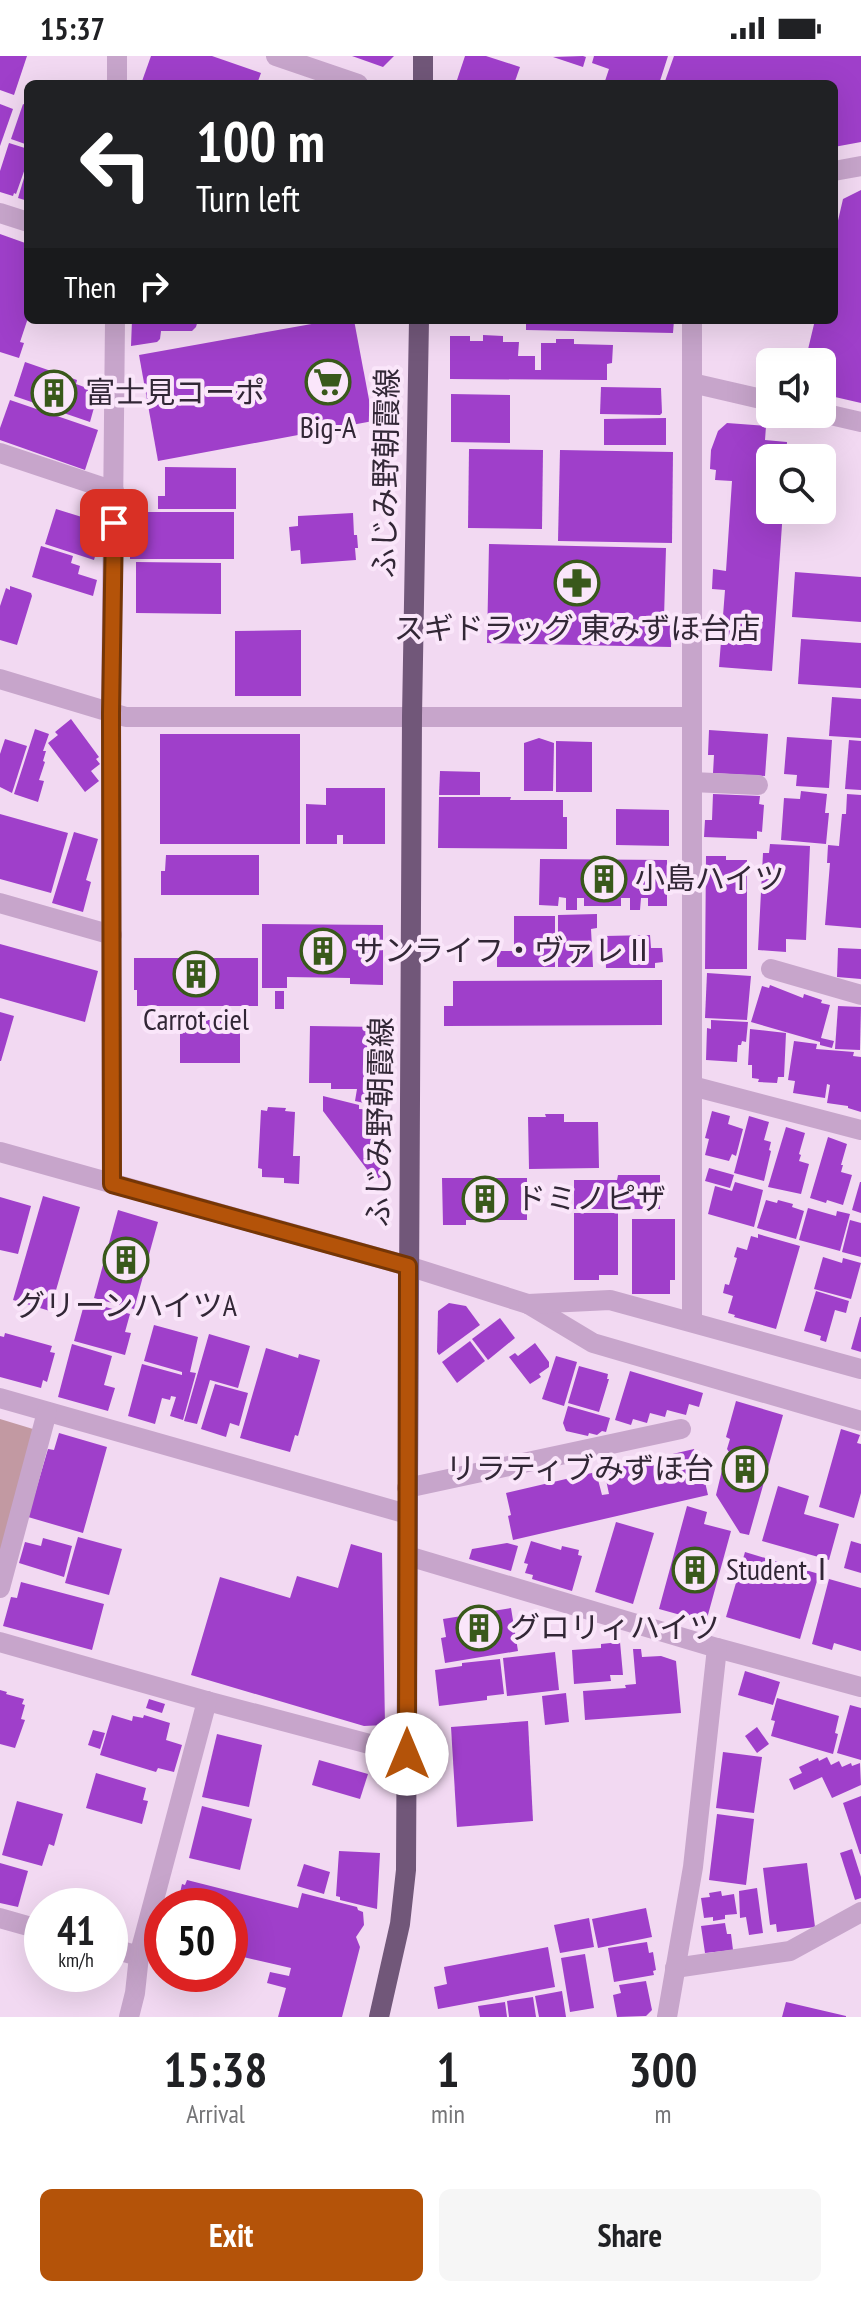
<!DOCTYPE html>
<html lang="en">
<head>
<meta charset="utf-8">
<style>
	:root { --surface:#fff; --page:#f6f6f6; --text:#202124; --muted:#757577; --accent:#b45309 }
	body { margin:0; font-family:"PT Sans Narrow","Noto Sans JP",sans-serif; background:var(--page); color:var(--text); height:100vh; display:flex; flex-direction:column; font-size:30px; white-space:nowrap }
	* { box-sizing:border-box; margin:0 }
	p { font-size:26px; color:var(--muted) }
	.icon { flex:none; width:44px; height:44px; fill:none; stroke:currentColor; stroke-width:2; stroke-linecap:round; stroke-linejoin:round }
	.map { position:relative; height:1961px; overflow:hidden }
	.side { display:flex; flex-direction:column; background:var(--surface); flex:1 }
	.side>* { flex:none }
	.top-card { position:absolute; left:24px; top:24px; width:814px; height:244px; border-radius:12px; box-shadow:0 8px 32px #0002; background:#202124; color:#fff; overflow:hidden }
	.controls { position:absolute; left:756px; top:292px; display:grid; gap:16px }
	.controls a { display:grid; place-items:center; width:80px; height:80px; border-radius:12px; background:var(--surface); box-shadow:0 8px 32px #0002; font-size:40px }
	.speed { position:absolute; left:24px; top:1832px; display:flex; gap:16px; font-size:40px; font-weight:700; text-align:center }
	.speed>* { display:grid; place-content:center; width:104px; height:104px; border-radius:50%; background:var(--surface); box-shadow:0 8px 32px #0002; line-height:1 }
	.speed small { font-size:20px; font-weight:400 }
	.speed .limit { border:12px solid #d22; background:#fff; color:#111 }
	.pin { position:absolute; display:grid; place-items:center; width:68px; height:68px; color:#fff; margin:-34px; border-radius:16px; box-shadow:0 4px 12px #0006 }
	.me { position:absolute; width:88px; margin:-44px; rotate:0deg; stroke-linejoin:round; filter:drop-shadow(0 0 6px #0008) }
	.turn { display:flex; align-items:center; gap:28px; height:168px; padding:0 40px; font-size:36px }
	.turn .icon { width:104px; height:104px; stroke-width:2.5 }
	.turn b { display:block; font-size:56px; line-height:68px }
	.then { display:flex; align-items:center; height:76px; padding:0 40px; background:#0003; gap:16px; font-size:30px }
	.eta { display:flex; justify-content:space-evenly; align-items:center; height:136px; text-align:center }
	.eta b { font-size:48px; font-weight:600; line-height:56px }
	.primary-button { display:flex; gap:16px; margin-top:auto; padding:16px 40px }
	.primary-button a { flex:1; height:92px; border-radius:12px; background:var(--accent); color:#fff; font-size:32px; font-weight:600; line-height:92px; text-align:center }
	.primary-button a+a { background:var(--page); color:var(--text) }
	.status { display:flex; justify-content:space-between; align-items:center; height:56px; padding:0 40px; background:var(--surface); direction:ltr }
	.status svg { height:22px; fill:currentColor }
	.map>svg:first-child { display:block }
	.green { fill:#c299a2 }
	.building { fill:#9f3fca }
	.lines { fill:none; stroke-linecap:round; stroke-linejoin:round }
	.minor { stroke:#c7a5cb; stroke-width:20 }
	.major { stroke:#715779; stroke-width:20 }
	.route-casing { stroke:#753606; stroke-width:20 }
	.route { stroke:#b45309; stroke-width:14 }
	.labels { text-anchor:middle; stroke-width:8; stroke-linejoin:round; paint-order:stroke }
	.poi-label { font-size:30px; fill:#322736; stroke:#fae6fa; text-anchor:start }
	.street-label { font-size:30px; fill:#322736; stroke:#fae6fa }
</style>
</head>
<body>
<div class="status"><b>15:37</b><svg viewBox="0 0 49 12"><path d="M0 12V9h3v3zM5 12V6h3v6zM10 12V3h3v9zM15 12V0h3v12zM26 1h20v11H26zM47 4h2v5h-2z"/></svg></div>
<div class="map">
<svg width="861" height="1961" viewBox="0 0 861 1961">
	<rect width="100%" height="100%" fill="#f2d9f2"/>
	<path class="green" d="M0,1363L33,1373L0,1503Z"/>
	<g class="building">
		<path d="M0,0H27L14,39L0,34Z"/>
		<path d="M151,0H212L261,17L257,28H141Z"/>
		<path d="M352,0H394L383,11Z"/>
		<path d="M465,0H486L520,11L514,28L456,27Z"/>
		<path d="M583,0L586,1L583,11L553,1Z"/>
		<path d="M594,0H668L659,28H604L609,13L592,7Z"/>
		<path d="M674,0H861V86L834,91V28H664Z"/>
		<path d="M0,48L13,53L0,90Z"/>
		<path d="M23,48L28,50V89L11,83Z"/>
		<path d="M9,87L28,93V104L16,138L14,137L13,140L0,136V115Z"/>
		<path d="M27,112H28V145L18,142Z"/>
		<path d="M861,134V347L822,338V306H805L815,264H834V182L843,143Z"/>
		<path d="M0,178L28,188V262L20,286L24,287L19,302L0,296Z"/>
		<path d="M132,264H198L196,271L192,275H161L160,283L157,286L131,290Z"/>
		<path d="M207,264H269L270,265L258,268L207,267Z"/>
		<path d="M334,264H354L373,365L158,405L139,299Z"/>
		<path d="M526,264H674L673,277L526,274Z"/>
		<path d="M483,279L503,280V286H519L518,300H535V314H541V287H556V283H574V288L613,289L612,307L607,308V324L450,323V280H470V285H483Z"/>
		<path d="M25,306L77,324L76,328L95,335L91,347L95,348L90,366L14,340Z"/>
		<path d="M601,331L661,332L662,357L660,359L600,358Z"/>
		<path d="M451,338L510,339V387L451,386Z"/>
		<path d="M10,344L98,374L85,414L0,384V372Z"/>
		<path d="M666,362V389H604V363Z"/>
		<path d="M727,367L766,370L765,384L787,386L786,402H770V454H783L772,615L719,611L725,534L712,533L713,513L726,515L732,425L715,424L716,414L710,413L711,394L718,375Z"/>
		<path d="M469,393L543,394L542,473L468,472Z"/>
		<path d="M560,394L673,396L672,487L558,485Z"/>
		<path d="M165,411L236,412V453H158V440H165Z"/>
		<path d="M56,453L98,466L92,485L99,487L94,504L45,488Z"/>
		<path d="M138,456H234V503H130V480H138Z"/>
		<path d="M353,457L354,479H357L358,492H355L356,504L301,508L300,494L291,495L289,471L298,470V460Z"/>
		<path d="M489,488L666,492L664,562H672L671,591L487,587Z"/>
		<path d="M41,490L73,500L71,507L80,510L78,518L97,524L93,540L32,521Z"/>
		<path d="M136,506L221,507V558L136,557Z"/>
		<path d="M795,516L861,521V566L792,561Z"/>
		<path d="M10,530L31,537L32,540L17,589L0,584V550L6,532L10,534Z"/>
		<path d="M301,574V640H235V575Z"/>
		<path d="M801,583L861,587V632L798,628Z"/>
		<path d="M832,641L861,643V682L829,680Z"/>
		<path d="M71,663L99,701L96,703L100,708L91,715L99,725L85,736L48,687L58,679L55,676Z"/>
		<path d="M35,673L49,678L43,695H46L43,705L45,706L39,724L44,725L38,746L14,738Z"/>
		<path d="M709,674L768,678L765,720L713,717L714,699H708Z"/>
		<rect x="160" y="678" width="140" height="110"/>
		<path d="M787,681L832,684L829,732L796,730L797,719L784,718Z"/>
		<path d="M539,682L554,687L553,735H524V687Z"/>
		<path d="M5,683L27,690L12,737L0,731V698Z"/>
		<path d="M849,684L861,685V734L845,733Z"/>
		<path d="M556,685L592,686V736H556Z"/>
		<path d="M440,715L480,716V739H439Z"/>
		<path d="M326,732H385V788H343V779H337V788H306V748L326,749Z"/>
		<path d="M801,735L827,738L825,757H829L826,788L781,784L784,742L800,743Z"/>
		<path d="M713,738L760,740L759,748L764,749L762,776L757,775V783L704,781L705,764H712Z"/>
		<path d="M847,738L861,739V872L825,869L830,807H827L828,789L839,790L842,758H846Z"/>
		<path d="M439,741H511L510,744H563V761H567V793L438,792Z"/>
		<path d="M616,753L669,754V790L616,789Z"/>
		<path d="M0,758L68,777L51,837L0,823Z"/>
		<path d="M74,776L98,783L86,824L91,826L83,856L52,847Z"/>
		<path d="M770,788L810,790L806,884L786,883V896L758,894L763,797H769Z"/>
		<path d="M166,799H259V839H161V815H165Z"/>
		<path d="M706,800H726V804H747V913H705Z"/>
		<path d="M540,803L667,804V850H648V842H641L640,854H630V842H621V850H584V842H577V854H566V842L559,841L558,850L539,849Z"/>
		<path d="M597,858V872L591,873L593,911H558V859Z"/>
		<path d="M514,860H555V911H497V895H514Z"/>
		<path d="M262,868L383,869V929L350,928V922L287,921V932H262Z"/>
		<path d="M650,879L651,892H662L663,906L655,907V912H606L605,880Z"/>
		<path d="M0,888L98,915L85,966L0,942Z"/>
		<path d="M838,892L861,893V923L837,921Z"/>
		<path d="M134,902H258V950H137V934H134Z"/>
		<path d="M707,917L751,920L747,964L705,962Z"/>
		<path d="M662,924V969L444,970V950H453V925Z"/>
		<path d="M770,929L803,942L804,938L822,944L821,947L830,949L821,982L834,985L832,992L820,989V986L751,966L762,930L769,932Z"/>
		<rect x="275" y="935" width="9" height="18"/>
		<path d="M838,950L861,951L860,994L835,993Z"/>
		<path d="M0,956L14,960L1,1005H0Z"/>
		<path d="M185,964H240V1007H180V976L185,977Z"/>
		<path d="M711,964L748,966L746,986L742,985L741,989H738L737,1006L706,1004L707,972L711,973Z"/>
		<path d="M310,970L381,971L380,1029H364V1034H385L383,1051L355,1045L357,1033H331V1027H309Z"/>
		<path d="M750,973L786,977L784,1021H778L777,1027L758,1026L759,1023L752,1022V1009H748Z"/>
		<path d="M794,985L817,988L816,993L854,996L853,1000L861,1001V1056L848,1052V1050L827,1047L830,1029L827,1028L825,1042L793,1037L795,1025L788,1024Z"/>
		<path d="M323,1040L359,1049V1053L384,1054V1119L375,1124L323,1055Z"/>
		<path d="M268,1051L286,1052L285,1055L295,1056L293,1100H300L299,1128L284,1127V1122L262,1121V1113L258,1112L261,1054L267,1055Z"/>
		<path d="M712,1055L730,1060L728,1068L743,1073L736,1100L732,1098L729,1105L705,1099L709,1083L705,1082Z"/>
		<path d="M545,1058H564V1066H598L599,1112L529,1113L528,1061H546Z"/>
		<path d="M749,1060L769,1066L764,1084L771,1086L769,1094L771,1095L764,1125L734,1117Z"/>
		<path d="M786,1071L805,1077L799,1098L801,1099L799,1105L809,1108L801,1138L768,1131Z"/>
		<path d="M828,1081L847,1088L841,1109H843L841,1116L852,1119L843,1149L827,1144L826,1147L810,1142Z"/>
		<path d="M709,1112L734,1119L730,1132L705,1125Z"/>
		<path d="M618,1119H660V1153H574V1124H617Z"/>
		<path d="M442,1122H527V1164H466V1169H443Z"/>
		<path d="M735,1126L763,1134L754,1171L708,1158L715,1130L732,1135Z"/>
		<path d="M860,1126H861V1157L852,1154Z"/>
		<path d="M43,1140L80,1151L50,1255L13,1244Z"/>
		<path d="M0,1141L31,1150L18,1198L0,1194Z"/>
		<path d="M766,1144L777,1147L778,1144L793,1148L792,1151L804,1155L796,1183L757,1172Z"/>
		<path d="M808,1152L836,1160L837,1155L850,1158L840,1195L799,1184Z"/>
		<path d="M118,1154L158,1166L134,1253L94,1242Z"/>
		<path d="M574,1157H618V1219H599V1224H574Z"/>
		<path d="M632,1163H675V1224H670V1238H632Z"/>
		<path d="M850,1164L861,1167V1201L842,1196Z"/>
		<path d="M758,1178L800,1190L776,1273L734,1261L735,1259L728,1257L733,1240L723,1237L725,1228L729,1229L737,1202L734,1201L737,1191L747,1194L751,1180L758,1182Z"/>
		<path d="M823,1201L842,1207L843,1202L861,1207L851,1243L814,1233Z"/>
		<path d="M816,1235L849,1245L846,1257L835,1254L826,1286L820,1284L821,1280L804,1275Z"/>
		<path d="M85,1245L130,1258L125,1276L131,1277L125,1299L74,1285Z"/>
		<path d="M449,1247L466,1250L480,1269L439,1299L437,1296L438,1255Z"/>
		<path d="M860,1261H861V1296L851,1293Z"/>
		<path d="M500,1262L515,1282L488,1304L472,1283Z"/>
		<path d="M154,1269L198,1281L190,1316L196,1317L183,1364L170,1360L176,1341L171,1340L170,1344L162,1342L155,1368L128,1360L142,1308L182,1319V1316L144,1305Z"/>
		<path d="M5,1277L52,1290L50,1296L55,1297L47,1326L43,1324L41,1332L0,1321V1280L4,1281Z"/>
		<path d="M209,1278L250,1290L238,1332L210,1324L197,1368L184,1365Z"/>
		<path d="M470,1285L485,1305L457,1327L442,1306Z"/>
		<path d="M535,1287L549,1306V1311L539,1318L541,1321L530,1328L509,1301L515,1297L518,1300Z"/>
		<path d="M72,1288L112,1300L104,1329L115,1332L108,1355L58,1341Z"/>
		<path d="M266,1292L298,1302L299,1298L320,1304L298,1380L295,1379L290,1396L240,1382Z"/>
		<path d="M556,1300L577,1306L564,1350L542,1343Z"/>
		<path d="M579,1310L608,1318L607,1323H609L599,1356L568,1347Z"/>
		<path d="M630,1315L703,1337L699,1351L689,1348L686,1359L667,1354L665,1361L650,1357L647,1367L633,1363L631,1369L615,1364Z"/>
		<path d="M215,1328L248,1337L239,1370L230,1367L226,1381L201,1373Z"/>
		<path d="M736,1345L783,1359L749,1479L740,1477L716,1439L724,1406L729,1396L727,1393L730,1383L726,1381Z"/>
		<path d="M568,1350L610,1362L606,1376L602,1375L597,1379L589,1377L588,1380L566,1375L563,1367Z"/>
		<path d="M841,1373L860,1379L857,1387L861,1388V1437L854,1462L819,1451Z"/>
		<path d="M59,1377L107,1391L83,1477L28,1461L48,1393L54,1394Z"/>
		<path d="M694,1393L699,1414L702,1413L708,1439L513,1484L508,1460L511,1459L506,1437L596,1416L602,1439L609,1438L604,1414Z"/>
		<path d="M778,1430L809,1440L804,1458L839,1468L829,1504L762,1485Z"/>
		<path d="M687,1450L707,1456L704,1468L731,1475L706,1566L659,1553Z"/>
		<path d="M616,1466L654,1477L633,1548L595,1536Z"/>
		<path d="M78,1481L122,1493L109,1539L65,1527Z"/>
		<path d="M43,1482L72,1490L64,1521L19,1507L25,1486L41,1490Z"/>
		<path d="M531,1485L561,1494L562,1490L579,1494L578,1499L582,1500L572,1535L532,1523L533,1519L525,1517L528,1508L524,1507Z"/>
		<path d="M851,1485L861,1488V1517L844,1512Z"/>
		<path d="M507,1487L518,1490L511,1515L469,1503L472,1493Z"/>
		<path d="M351,1488L382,1497L385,1669L364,1670L191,1619L220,1521L290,1542L297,1520L338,1532Z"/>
		<path d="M745,1496L819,1518L800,1583L726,1561Z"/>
		<path d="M829,1523L861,1532V1595L834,1587L832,1594L812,1588Z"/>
		<path d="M21,1526L104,1548L92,1594L3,1570L11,1541L17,1542Z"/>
		<path d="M511,1552L518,1595L445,1607L441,1582L446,1581L443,1563Z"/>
		<path d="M620,1586L623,1619H610L611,1625L574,1628L572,1594L601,1592V1588Z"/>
		<path d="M633,1593H641L642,1601L661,1600L676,1605L681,1657L585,1664L583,1635L626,1632L625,1629L636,1628Z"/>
		<path d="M555,1596L559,1634L507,1640L503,1602Z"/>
		<path d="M500,1603L504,1638L487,1640V1644L439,1650L435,1614L462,1610V1607Z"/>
		<path d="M745,1615L780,1626L773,1649L738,1639Z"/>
		<path d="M0,1634L7,1636L6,1638L24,1643L22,1648L25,1649L21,1663L25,1664L15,1692L0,1688Z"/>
		<path d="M566,1637L569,1666L545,1669L542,1640Z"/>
		<path d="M777,1642L839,1660L835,1677L838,1678L833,1698L771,1680L775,1665L771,1664Z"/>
		<path d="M149,1643L165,1648L162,1657L146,1652Z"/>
		<path d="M850,1649L861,1652V1704L837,1697Z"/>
		<path d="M112,1659L132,1665L133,1660L143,1662L144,1659L170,1667L166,1684L182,1689L174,1716L158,1712L156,1716L100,1699Z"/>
		<path d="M528,1665L533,1765L457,1771L451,1671Z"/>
		<path d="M757,1671L769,1688L757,1697L745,1680Z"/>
		<path d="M93,1674L105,1677L100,1693L88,1689Z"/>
		<path d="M217,1678L262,1689L249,1751L202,1741Z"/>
		<path d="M723,1696L762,1701L754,1757L716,1752Z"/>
		<path d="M827,1701L831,1709L839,1705L842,1711L851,1707L852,1710L860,1707L861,1729L832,1742L822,1721L794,1734L789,1723L802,1717L799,1711L818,1702L819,1705Z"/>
		<path d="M319,1704L368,1718L360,1743L312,1729Z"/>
		<path d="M96,1717L146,1732L143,1744L148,1745L142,1768L86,1752Z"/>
		<path d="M861,1740V1798H860L843,1747Z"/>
		<path d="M17,1745L63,1758L54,1790L49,1788L42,1810L2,1799Z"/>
		<path d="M202,1750L252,1763L240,1814L189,1802Z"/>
		<path d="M717,1758L754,1763L746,1829L709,1824Z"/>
		<path d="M852,1793L861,1821V1842L855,1844L840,1797Z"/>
		<path d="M339,1795L380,1797L377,1853L340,1844V1841L336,1840Z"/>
		<path d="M0,1807L28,1815L18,1851L0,1847Z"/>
		<path d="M807,1807L815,1871L777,1876L776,1868L770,1869L763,1812Z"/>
		<path d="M304,1808L330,1816L324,1838L297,1830Z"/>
		<path d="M187,1824L298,1852L302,1837L357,1851L358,1854L363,1856L364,1869L356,1881L360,1891L342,1961H278L286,1932L267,1927L270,1916L289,1920L291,1912L230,1898V1850H177L182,1828L185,1829Z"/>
		<path d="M757,1832L763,1877L749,1879L746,1861L740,1862L739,1835Z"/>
		<path d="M721,1835L722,1840L734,1838L737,1858L725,1859V1863L713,1865V1861L704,1862L701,1842L710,1841L709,1837Z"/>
		<path d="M646,1852L652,1881L598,1892L592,1863Z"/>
		<path d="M589,1862L594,1891L560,1897L554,1869Z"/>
		<path d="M725,1867L727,1878H731L733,1894L705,1897L701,1870Z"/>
		<path d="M647,1886L649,1897L653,1896L656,1914L653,1915L654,1919L614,1926L608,1892Z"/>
		<path d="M548,1891L555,1931L438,1953L434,1931L447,1928L444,1911Z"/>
		<path d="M585,1898L594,1952L570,1956L561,1902Z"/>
		<path d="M646,1925L652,1954L646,1960L617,1961L613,1939L621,1937L619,1929Z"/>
		<path d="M562,1935L566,1961H539L535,1940Z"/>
		<path d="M533,1941L536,1961H509L507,1945Z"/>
		<path d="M505,1946L507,1961H480L478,1950Z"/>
		<path d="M786,1946L846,1960V1961H782Z"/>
	</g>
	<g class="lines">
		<g class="minor">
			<path d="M276,0L358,28"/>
			<path d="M117,28V0"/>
			<path d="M834,115L861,110"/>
			<path d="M0,157L28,166"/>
			<path d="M692,327L770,345"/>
			<path d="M822,357L861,366"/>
			<path d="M0,397L114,435"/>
			<path d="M0,623L126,661H692"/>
			<path d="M692,726L758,729"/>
			<path d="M0,847L112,879"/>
			<path d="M771,913L861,939"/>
			<path d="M692,1030L861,1074"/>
			<path d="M0,1096L408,1210L528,1248L593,1287L861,1365"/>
			<path d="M112,1128L111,657L115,264"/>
			<path d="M528,1248L610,1244L861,1313"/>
			<path d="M692,1265V264"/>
			<path d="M0,1342L407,1458"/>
			<path d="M407,1432L681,1373"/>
			<path d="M408,1500L717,1592L861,1631"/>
			<path d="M0,1532L47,1356"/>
			<path d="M0,1586L207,1645L407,1698"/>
			<path d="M0,1862L42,1874"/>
			<path d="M110,1892L139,1900"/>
			<path d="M675,1912L790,1895L861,1856"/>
			<path d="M129,1961L135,1937L139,1900L207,1645"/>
			<path d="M667,1961L693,1811L717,1592"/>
		</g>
		<g class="major">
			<path d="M423,28V0"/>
			<path d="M379,1961L400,1868L406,1814L412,660L419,264"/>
		</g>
	</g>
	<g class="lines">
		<g class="route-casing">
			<path id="route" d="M114,467L111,657L112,1128L408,1210L407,1698"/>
		</g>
		<use href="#route" class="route"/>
	</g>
	<defs>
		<g id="supermarket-ring" transform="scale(2.3)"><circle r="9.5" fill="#fae6fa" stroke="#39591b" stroke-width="1.5"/><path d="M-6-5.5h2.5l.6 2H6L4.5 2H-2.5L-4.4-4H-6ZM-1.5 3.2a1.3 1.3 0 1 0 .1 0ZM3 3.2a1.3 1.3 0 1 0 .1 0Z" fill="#39591b"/></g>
		<g id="building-ring" transform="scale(2.3)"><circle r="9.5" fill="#fae6fa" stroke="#39591b" stroke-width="1.5"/><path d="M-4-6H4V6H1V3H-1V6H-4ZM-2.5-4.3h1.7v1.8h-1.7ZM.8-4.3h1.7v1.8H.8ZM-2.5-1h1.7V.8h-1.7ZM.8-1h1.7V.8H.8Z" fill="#39591b"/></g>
		<g id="pharmacy-ring" transform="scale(2.3)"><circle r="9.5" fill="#fae6fa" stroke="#39591b" stroke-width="1.5"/><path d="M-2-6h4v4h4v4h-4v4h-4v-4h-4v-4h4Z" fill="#39591b"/></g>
	</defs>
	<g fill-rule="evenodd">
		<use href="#supermarket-ring" x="328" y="326"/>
		<use href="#building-ring" x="54" y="337"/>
		<use href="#pharmacy-ring" x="577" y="527"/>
		<use href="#building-ring" x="604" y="823"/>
		<use href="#building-ring" x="323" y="895"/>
		<use href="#building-ring" x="196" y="918"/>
		<use href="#building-ring" x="485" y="1143"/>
		<use href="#building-ring" x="126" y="1204"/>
		<use href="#building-ring" x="745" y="1413"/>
		<use href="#building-ring" x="695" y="1514"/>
		<use href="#building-ring" x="479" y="1572"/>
	</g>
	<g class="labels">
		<g class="poi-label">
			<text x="85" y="347">富士見コーポ</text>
			<text x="328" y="382" text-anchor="middle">Big-A</text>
			<text x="577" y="583" text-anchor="middle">スギドラッグ 東みずほ台店</text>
			<text x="635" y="833">小島ハイツ</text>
			<text x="354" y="905">サンライフ・ヴァレⅡ</text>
			<text x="196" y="974" text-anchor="middle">Carrot ciel</text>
			<text x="516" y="1153">ドミノピザ</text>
			<text x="126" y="1260" text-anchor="middle">グリーンハイツA</text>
			<text x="714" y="1423" text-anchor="end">リラティブみずほ台</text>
			<text x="726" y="1524">StudentⅠ</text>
			<text x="510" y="1582">グロリィハイツ</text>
		</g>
		<g class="street-label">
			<text transform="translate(386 417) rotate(-89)" y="10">ふじみ野朝霞線</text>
			<text transform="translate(380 1066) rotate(-89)" y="10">ふじみ野朝霞線</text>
		</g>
	</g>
</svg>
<div class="controls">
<a><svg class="icon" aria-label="sound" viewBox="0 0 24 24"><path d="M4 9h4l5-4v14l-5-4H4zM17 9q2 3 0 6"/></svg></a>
<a><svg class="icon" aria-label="search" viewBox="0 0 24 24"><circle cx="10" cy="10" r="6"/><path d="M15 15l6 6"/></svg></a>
</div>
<div class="speed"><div>41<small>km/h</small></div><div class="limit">50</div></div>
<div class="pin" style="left:114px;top:467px;background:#d93025"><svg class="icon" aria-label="arrive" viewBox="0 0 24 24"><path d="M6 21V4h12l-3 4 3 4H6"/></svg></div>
<svg class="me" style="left:407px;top:1698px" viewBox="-20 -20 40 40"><circle r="19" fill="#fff"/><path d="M0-13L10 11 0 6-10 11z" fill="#b45309"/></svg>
<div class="top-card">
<div class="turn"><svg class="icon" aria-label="left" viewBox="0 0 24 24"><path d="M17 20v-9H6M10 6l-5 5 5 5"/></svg><div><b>100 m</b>Turn left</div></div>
<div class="then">Then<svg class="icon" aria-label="right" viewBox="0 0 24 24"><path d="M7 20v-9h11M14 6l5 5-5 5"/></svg></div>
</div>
</div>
<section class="side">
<div class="eta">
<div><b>15:38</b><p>Arrival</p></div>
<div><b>1</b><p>min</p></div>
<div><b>300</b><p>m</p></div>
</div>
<div class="primary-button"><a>Exit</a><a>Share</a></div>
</section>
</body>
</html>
